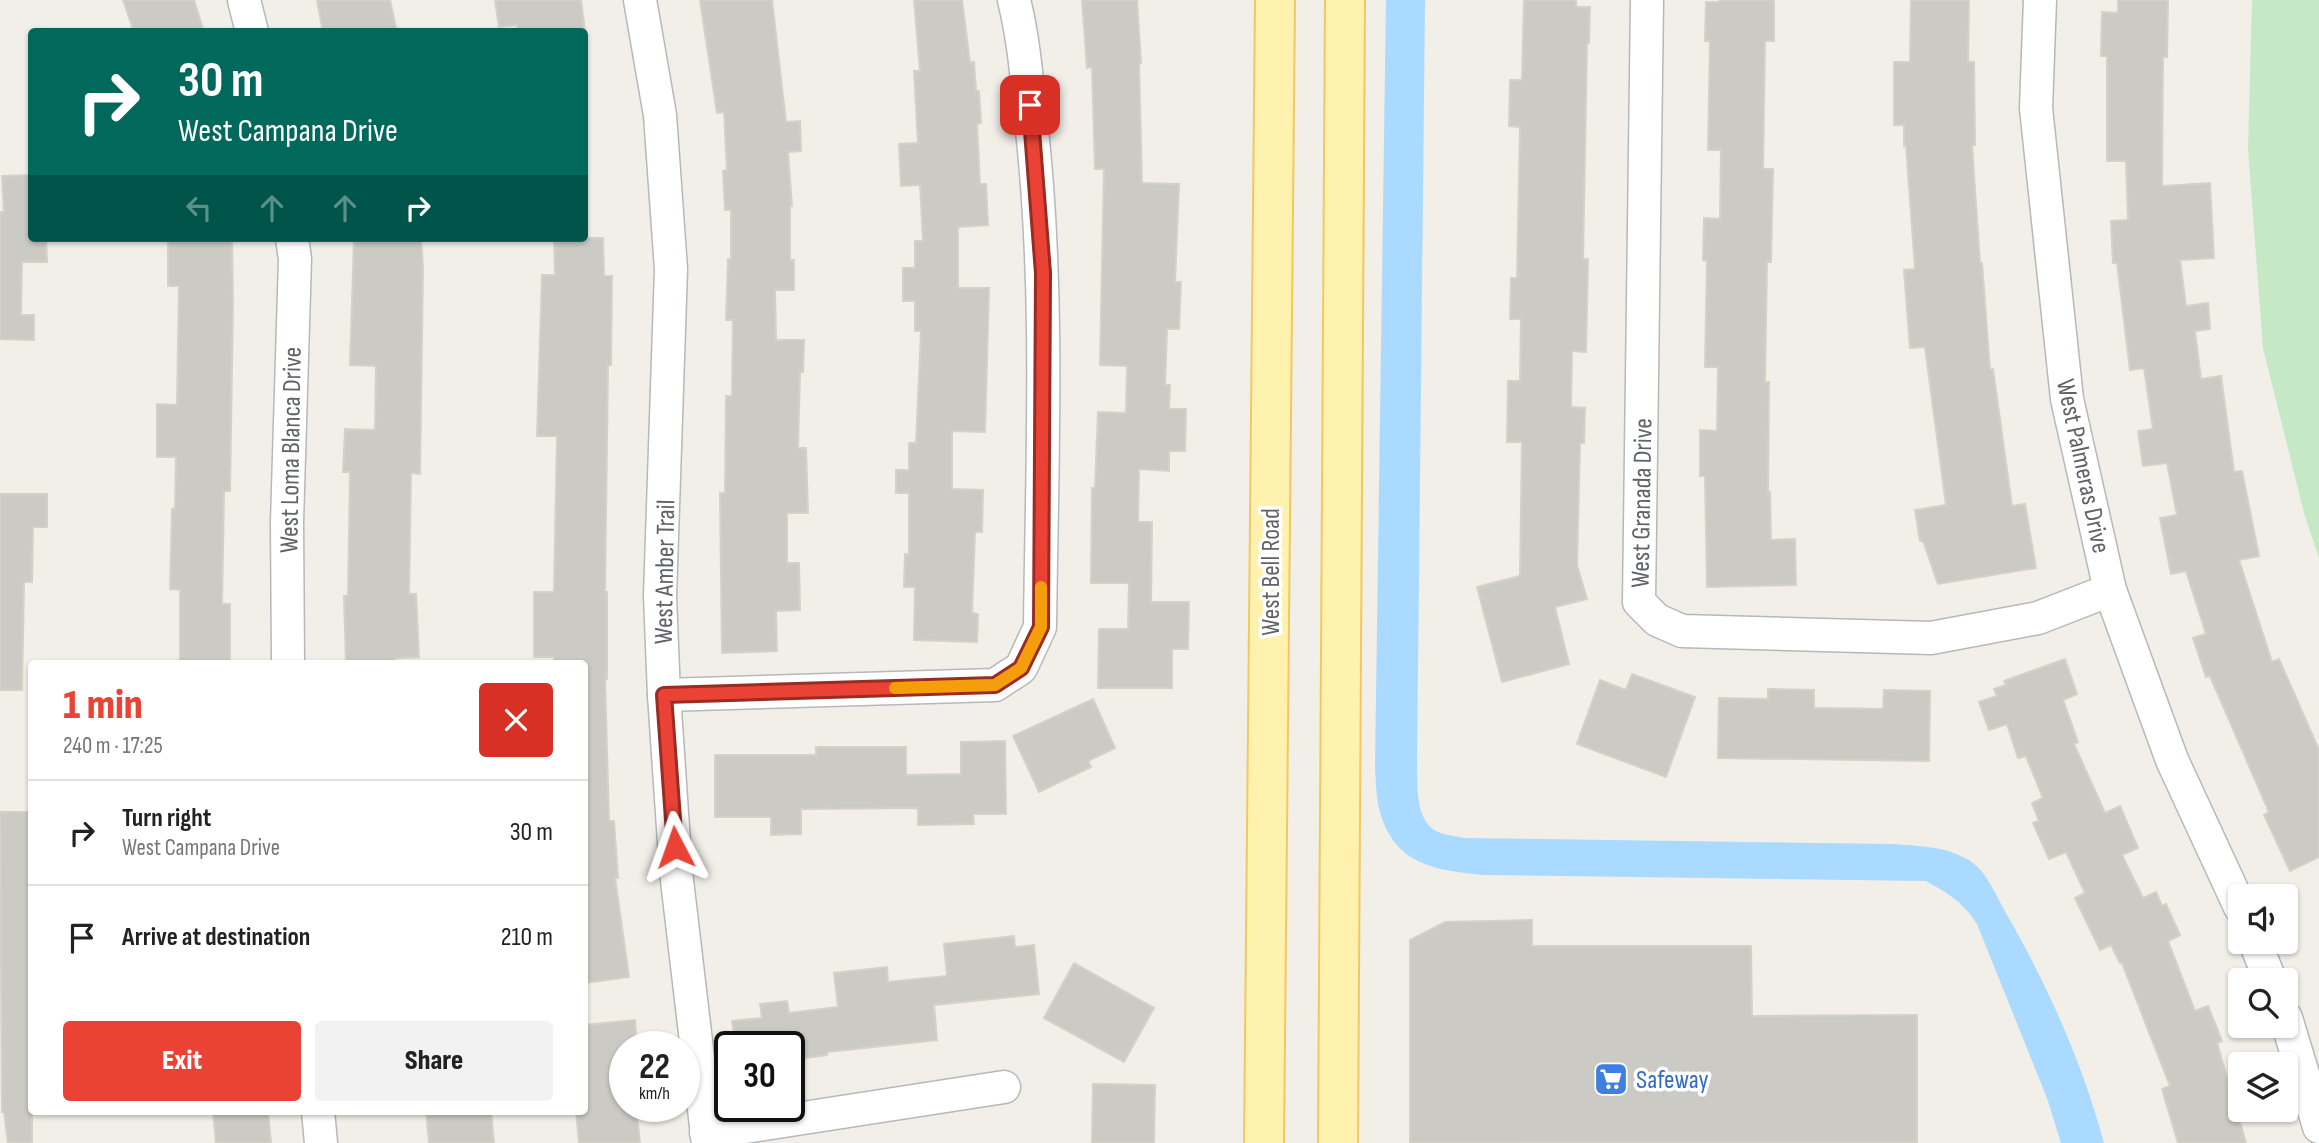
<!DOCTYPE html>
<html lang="en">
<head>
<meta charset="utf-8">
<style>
	:root { --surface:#fff; --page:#f2f2f2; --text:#222; --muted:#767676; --line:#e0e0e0; --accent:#ea4335 }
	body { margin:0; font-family:"Sofia Sans Condensed",sans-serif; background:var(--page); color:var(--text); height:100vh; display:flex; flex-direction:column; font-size:26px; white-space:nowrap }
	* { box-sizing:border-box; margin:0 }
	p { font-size:23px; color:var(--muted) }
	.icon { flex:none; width:38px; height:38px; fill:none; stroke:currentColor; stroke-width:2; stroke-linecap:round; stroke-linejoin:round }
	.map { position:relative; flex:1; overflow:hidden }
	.details { position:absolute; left:28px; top:660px; width:560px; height:455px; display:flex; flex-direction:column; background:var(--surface); border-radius:7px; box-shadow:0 2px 5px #0004 }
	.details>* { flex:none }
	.guide { position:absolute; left:28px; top:28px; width:560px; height:214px; border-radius:7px; box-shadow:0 2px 5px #0004; background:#00695c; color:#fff; overflow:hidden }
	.buttons { position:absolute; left:2228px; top:884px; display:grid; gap:14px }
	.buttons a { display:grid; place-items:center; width:70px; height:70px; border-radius:7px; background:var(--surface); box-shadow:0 2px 5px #0004; font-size:35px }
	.speed { position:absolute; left:609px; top:1031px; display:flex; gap:14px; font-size:35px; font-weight:700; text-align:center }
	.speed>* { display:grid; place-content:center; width:91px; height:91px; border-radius:50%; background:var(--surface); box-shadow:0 2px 5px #0004; line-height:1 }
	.speed small { font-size:18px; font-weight:400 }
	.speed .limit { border:4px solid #111; border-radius:10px; background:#fff; color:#111 }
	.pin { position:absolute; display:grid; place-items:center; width:60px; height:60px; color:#fff; margin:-30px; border-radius:14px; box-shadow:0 4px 10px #0006 }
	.me { position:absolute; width:77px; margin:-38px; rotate:356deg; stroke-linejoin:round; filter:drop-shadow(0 0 5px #0008) }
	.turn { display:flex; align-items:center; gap:24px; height:147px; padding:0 35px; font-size:32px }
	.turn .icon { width:91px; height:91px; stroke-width:2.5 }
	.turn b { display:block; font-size:49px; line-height:60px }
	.lanes { display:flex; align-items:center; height:66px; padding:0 35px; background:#0003; justify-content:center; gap:35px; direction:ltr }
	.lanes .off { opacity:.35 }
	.round { display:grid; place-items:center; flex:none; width:74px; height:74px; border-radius:7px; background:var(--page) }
	.head { display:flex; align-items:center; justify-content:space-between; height:119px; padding:0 35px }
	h1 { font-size:42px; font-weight:800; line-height:52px; color:var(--accent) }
	.action { display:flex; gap:14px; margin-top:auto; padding:14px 35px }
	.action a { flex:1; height:80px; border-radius:7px; background:var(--accent); color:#fff; font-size:28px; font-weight:800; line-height:80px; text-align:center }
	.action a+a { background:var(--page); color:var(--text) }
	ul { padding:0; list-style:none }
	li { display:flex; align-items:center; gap:21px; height:105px; padding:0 35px; border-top:2px solid var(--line) }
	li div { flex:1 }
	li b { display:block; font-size:26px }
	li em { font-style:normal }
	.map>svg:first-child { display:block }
	.green { fill:#c5e8c5 }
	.water { fill:#aadaff }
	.building { fill:#cccac5; stroke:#d6d1c6; stroke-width:2 }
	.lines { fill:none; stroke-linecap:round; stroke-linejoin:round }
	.street-casing { stroke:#b5b8bc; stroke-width:35 }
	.primary-casing { stroke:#f2c960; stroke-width:42 }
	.street { stroke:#fff; stroke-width:32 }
	.primary { stroke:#fff2af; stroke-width:38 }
	.route-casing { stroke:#982c22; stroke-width:18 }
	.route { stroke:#ea4335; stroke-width:12 }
	.slow { stroke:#f59e0b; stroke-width:12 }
	.labels { text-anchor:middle; stroke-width:7; stroke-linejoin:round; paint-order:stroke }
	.street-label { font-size:26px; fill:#5f6368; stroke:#fff }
	.shop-label { font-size:26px; fill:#366cbe; stroke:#fff; text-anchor:start }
</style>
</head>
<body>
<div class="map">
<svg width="2319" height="1143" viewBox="0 0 2319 1143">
	<rect width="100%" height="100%" fill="#f1efe8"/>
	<path class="green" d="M2252,0H2319V558L2304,513L2263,348L2248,149Z"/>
	<path class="water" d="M1386,0H1425L1417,767C1418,787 1415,819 1436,831C1443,835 1456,836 1464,838L1893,844C1917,846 1943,846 1965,858C1986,868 1995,894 2006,913C2048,986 2082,1062 2104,1143H2061L2047,1098L1977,924C1963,902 1949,894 1926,881L1483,875C1435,870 1395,865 1380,812C1376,798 1376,782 1375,768Z"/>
	<g class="building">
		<path d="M123,0H194L204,32H134Z"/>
		<path d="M317,0H390L397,32H323Z"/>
		<path d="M495,0H581L585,32H518L517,25L499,27Z"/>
		<path d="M700,0H772L786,122L800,121L801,151L788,152L792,206H790V260H794V290H775L776,340H804L803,372H800L798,448H806L808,513H787V563H799L800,610L776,611L777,651L722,653L720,493H725L726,396H732L733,320H726L728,259H731V210H725L723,171L727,170L724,112L717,113Z"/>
		<path d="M914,0H962L970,63L974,62L976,91H979L981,123L977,124L980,184H986L988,225L958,227V288H989L985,432L952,431V489L983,490L982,532H975L972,613L978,614L977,642L914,640L915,587H904L905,554L909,555V493H896V470H909V443H916L921,331H915V301H903V268H915V241H923L920,185L901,186L899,144L918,143L914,71H920Z"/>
		<path d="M1082,0H1137L1141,63H1139L1142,183L1179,184L1175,282H1181L1179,329H1167L1165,385H1170L1169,409H1186L1185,451H1169V471L1139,469L1138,522H1152L1151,602H1189L1188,649H1172V688H1098L1099,629H1128L1129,583H1091L1092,488H1095L1098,412L1126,413L1127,366L1100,365L1104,169H1095L1092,67L1087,68Z"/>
		<path d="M1524,0H1576V7H1590L1589,43H1587L1583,259H1588L1586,352L1572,351L1571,407L1585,408L1584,443H1580L1577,565L1587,599L1555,607L1569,664L1502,682L1477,587L1520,576L1522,442H1507L1508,381H1520L1521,319H1510L1511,278H1517L1520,127L1509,126L1510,80H1522Z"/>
		<path d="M1719,0H1774V41H1765L1763,169H1773L1771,262H1767L1765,382H1769L1768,492H1770L1771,540L1795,539L1796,585L1707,587L1705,476H1700V430L1717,431L1718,367H1705L1707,261L1703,260L1704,218L1720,219L1721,150H1708L1710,41H1705L1706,2H1719Z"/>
		<path d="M1911,0H1969L1968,62H1974L1975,145H1972L1980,263H1982L1990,370L1993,369L2012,506L2025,504L2036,568L1938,584L1923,541H1920L1915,510L1946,505L1925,347L1910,348L1904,270L1915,269L1906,145L1904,146V125H1894V62H1910Z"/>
		<path d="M2118,0H2168L2167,57H2163L2162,186L2210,183L2214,258L2180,260L2186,306L2208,303L2210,329L2195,331L2201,379L2221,376L2234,472L2242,471L2259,556L2239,560L2272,662L2279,659L2319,750V857L2290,871L2264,815L2269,812L2210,676L2206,677L2193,638L2206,634L2186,571L2171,574L2160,518L2177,515L2167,463L2143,466L2138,431L2153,429L2144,368L2130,370L2117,263H2113L2111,221L2128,220L2126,161H2107V56H2101L2102,12L2118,13Z"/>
		<path d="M32,175V238H46L47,262H22L21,315H34V340L0,339V212H4L2,176Z"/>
		<path d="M168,238H232L233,303L230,491H224L222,604H230V663H180V590L170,589L172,509H175L176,457H157V404L177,405L179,286H168Z"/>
		<path d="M354,238H421L423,267L420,474L411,473L409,594H416L419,657L395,658V663H346L344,596H348L350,472H343L345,429L375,430L376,366L350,365Z"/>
		<path d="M554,238H603L604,276H612L611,365H608L605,592H607V679H605L609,821H614L618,878H615L629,977L584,983V663H554V657H534V592H554L557,436H537L542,275H555Z"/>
		<path d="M0,494H47V527H33L32,582H24L22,690H0Z"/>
		<path d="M2065,659L2077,694L2063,700L2078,742L2074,744L2105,813L2120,806L2138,848L2122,855L2143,898L2156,892L2162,906L2166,904L2180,935L2168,941L2195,1011L2208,1006L2222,1041L2217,1043L2246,1143H2178L2162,1089L2170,1086L2122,963H2120L2111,945L2100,950L2075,898L2085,893L2066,852L2049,859L2033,823L2039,821L2032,803L2043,798L2026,756L2018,758L2007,724L1989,730L1979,702L1997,696L1994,689L2006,685L2004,681Z"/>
		<path d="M1632,674L1695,697L1666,777L1577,744L1600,680L1626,690Z"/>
		<path d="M1768,689L1814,690V708L1883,709L1884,690L1930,691L1929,761L1718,758L1719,698L1768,699Z"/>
		<path d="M1093,699L1115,748L1088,761L1091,767L1039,792L1013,736Z"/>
		<path d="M1005,741L1006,814H973L974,824L918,825V808L801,809V834L771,835V817H715V755H816V747H906V775L961,774V742Z"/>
		<path d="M0,812H32V1143H8L4,1112H2Z"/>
		<path d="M1532,920V946H1751L1752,1016L1917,1015V1142L1410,1143V940L1445,922Z"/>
		<path d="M1014,936L1015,947L1034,945L1039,994L934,1005L937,1040L827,1052V1055L789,1060V1046H736L732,1021L762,1018L760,1004L787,1001L789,1013L838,1007L834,973L887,967L888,982L947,976L944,944Z"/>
		<path d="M1074,963L1154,1008L1124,1062L1044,1018Z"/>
		<path d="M635,1020L637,1046H625V1106H636L640,1143H579L576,1111H584V1025Z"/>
		<path d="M1093,1084L1155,1085L1154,1143H1092Z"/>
		<path d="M213,1111H268L271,1143H216Z"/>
		<path d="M426,1111H491L494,1143H429Z"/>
	</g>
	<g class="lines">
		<g class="street-casing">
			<g id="street">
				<path d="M244,0L252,32"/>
				<path d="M640,0L660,115L671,269L660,596L664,695L676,872L708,1143"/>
				<path d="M1647,0L1639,602L1657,620L1682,631L1931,638L2038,618L2110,590"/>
				<path d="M2040,0L2036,108L2067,399L2110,590L2172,760L2240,907"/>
				<path d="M288,663L287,522L295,259L292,238"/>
				<path d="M664,695L995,685L1021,668L1040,627C1042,458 1050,289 1031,121C1027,81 1024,40 1014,0"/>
				<path d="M2255,942L2270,980"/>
				<path d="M2286,1018L2319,1127"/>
				<path d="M318,1111L321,1143"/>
				<path d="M706,1133L1004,1087"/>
			</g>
		</g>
		<g class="primary-casing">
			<g id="primary">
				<path d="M1264,1143L1275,0"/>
				<path d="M1338,1143L1345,0"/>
			</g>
		</g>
		<use href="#street" class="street"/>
		<use href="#primary" class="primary"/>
	</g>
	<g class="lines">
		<g class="route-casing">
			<path id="route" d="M675,847L664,695L995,685L1021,668L1041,627L1043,273L1030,105"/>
		</g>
		<use href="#route" class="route"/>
		<path class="slow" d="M895,688L995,685L1021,668L1041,627V587"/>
	</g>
	<defs>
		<g id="supermarket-square" transform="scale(1.75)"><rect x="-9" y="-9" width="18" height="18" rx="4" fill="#3f7fe0" stroke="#fff"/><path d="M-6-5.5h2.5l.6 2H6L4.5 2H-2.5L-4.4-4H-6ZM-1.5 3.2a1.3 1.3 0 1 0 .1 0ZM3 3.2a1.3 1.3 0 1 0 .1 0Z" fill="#fff"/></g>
	</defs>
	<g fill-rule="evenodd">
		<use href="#supermarket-square" x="1611" y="1079"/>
	</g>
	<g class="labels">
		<g class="street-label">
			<text transform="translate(290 450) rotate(-89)" y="9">West Loma Blanca Drive</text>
			<text transform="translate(2084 466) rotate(78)" y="9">West Palmeras Drive</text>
			<text transform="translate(1641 503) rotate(-89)" y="9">West Granada Drive</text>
			<text transform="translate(664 572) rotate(-89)" y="9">West Amber Trail</text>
			<text transform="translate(1270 572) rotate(-90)" y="9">West Bell Road</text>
		</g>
		<g class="shop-label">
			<text x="1636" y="1088">Safeway</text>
		</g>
	</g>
</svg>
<div class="buttons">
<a><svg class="icon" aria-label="sound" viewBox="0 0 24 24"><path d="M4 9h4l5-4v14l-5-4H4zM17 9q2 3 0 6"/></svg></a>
<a><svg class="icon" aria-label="search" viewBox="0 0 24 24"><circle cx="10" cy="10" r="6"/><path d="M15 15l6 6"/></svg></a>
<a><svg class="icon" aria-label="layers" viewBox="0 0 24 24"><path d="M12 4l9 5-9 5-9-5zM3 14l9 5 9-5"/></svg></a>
</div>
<div class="speed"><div>22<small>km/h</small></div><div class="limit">30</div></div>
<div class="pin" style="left:1030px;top:105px;background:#d93025"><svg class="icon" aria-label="arrive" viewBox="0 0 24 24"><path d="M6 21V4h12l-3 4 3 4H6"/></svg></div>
<svg class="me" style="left:675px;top:847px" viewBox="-20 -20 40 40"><path d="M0-17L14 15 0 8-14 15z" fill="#ea4335" stroke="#fff" stroke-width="4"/></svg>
<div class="guide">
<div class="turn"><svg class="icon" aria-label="right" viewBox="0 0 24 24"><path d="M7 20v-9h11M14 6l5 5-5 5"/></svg><div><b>30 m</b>West Campana Drive</div></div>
<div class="lanes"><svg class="icon off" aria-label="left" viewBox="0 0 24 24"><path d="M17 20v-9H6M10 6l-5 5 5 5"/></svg><svg class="icon off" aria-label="ahead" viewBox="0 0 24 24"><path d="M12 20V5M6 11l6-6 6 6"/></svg><svg class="icon off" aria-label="ahead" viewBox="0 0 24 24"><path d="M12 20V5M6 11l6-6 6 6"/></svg><svg class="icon" aria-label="right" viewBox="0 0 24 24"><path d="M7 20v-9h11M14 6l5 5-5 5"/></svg></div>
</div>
<section class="details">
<div class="head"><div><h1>1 min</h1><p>240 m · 17:25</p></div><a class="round" style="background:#d93025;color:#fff"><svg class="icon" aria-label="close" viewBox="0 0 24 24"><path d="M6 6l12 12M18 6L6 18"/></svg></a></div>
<ul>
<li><svg class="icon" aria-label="right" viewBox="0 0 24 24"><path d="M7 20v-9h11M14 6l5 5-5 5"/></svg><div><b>Turn right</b><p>West Campana Drive</p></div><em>30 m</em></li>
<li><svg class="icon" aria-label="arrive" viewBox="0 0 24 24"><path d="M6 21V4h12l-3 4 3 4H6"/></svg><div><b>Arrive at destination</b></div><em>210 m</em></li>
</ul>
<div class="action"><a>Exit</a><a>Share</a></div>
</section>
</div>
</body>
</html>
